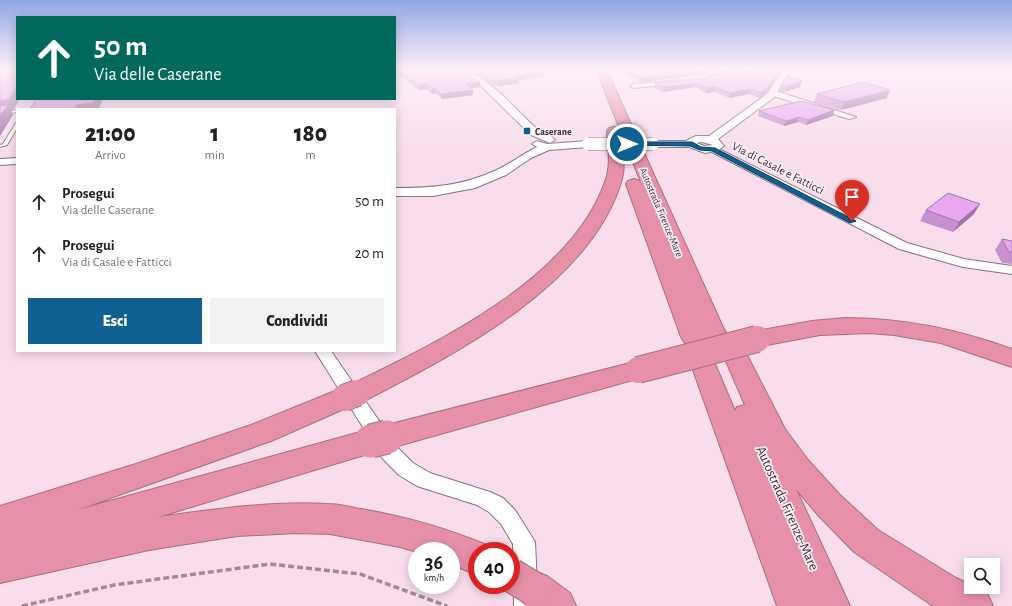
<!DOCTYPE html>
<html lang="it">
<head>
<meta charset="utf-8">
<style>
	:root { --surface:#fff; --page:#f2f2f2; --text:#222; --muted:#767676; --accent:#0f6093 }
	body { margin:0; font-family:"Alegreya Sans",sans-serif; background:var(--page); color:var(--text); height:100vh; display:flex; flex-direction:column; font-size:15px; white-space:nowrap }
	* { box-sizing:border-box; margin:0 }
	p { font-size:13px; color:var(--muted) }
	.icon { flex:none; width:22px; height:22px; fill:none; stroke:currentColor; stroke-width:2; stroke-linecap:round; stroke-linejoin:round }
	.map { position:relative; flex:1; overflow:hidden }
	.sheet { position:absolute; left:16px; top:108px; width:380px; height:244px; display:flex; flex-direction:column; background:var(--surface); border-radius:0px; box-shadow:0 2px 10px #0003 }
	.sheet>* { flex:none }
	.hud { position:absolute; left:16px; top:16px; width:380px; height:84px; border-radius:0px; box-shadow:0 2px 10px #0003; background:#00695c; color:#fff; overflow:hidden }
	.controls { position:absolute; left:964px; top:558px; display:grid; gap:8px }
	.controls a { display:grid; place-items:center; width:36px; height:36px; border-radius:0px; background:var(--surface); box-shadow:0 2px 10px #0003; font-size:20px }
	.speed { position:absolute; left:408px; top:542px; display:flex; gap:8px; font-size:20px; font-weight:700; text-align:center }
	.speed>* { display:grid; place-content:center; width:52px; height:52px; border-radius:50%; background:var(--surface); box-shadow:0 2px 10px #0003; line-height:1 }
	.speed small { font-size:10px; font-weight:400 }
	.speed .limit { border:6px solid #d22; background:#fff; color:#111 }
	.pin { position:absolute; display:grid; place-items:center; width:34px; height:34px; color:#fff; margin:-41px -17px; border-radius:50% 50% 50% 0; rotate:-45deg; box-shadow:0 0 4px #0007 }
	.pin .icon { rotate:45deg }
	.me { position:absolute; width:44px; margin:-22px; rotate:90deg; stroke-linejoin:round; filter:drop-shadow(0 0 3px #0008) }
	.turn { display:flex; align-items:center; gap:14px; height:84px; padding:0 12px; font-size:18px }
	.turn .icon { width:52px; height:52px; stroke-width:2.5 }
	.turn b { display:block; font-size:28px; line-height:34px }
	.eta { display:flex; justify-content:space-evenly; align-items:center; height:68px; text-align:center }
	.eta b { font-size:24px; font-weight:800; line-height:28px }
	.primary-button { display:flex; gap:8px; margin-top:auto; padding:8px 12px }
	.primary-button a { flex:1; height:46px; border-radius:0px; background:var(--accent); color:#fff; font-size:16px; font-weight:800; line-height:46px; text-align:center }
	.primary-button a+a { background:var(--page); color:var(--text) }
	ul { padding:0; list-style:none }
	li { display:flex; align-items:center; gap:12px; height:52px; padding:0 12px }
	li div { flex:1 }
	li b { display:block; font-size:15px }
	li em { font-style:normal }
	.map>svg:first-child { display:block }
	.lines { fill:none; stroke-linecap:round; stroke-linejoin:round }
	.motorway-tunnel { stroke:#d3bac8; stroke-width:26; stroke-dasharray:26 12; stroke-linecap:butt }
	.service-casing { stroke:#88707d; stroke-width:2 }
	.minor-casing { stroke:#88707d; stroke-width:2 }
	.tertiary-casing { stroke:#88707d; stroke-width:2 }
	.motorway-casing { stroke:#aa6f80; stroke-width:2 }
	.path { stroke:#9f8c97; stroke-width:3.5; stroke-dasharray:6 3; stroke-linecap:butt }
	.service { fill:#fff; fill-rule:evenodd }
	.minor { fill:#fff; fill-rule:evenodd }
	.tertiary { fill:#fff; fill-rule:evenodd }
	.motorway { fill:#e691a8; fill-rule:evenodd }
	.tertiary-bridge-casing { stroke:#88707d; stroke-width:13; stroke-linecap:butt }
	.motorway-bridge-far1-casing { stroke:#aa6f80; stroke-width:28; stroke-linecap:butt }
	.motorway-bridge-casing { stroke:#aa6f80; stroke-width:35; stroke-linecap:butt }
	.tertiary-bridge { stroke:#fff; stroke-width:12 }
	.motorway-bridge-far1 { stroke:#e691a8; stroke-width:26 }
	.motorway-bridge { stroke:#e691a8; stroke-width:33 }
	.wall { fill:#c890ce }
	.shaded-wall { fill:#a275a8 }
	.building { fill:#e8a7f0; stroke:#a275a8 }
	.route { fill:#0f6093; stroke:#0a3e60 }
	.poi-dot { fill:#0f6093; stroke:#ffeef7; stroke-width:1.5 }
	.labels { text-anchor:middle; stroke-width:3.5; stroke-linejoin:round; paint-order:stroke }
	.far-poi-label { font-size:10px; font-weight:bold; fill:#3a3036; stroke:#ffeef7; text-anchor:start }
	.far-street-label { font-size:10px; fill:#3a3036; stroke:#ffeef7 }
	.street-label { font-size:12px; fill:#3a3036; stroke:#ffeef7 }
	.near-street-label { font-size:14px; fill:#3a3036; stroke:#ffeef7 }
</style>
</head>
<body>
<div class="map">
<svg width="1012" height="606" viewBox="0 0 1012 606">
	<rect width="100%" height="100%" fill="#f9dded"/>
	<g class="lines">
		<path class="motorway-tunnel" d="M714,334L727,365"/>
		<g class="service-casing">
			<g id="service">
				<path d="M17,110V112L0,115V113Z"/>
				<path d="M16,123H17V128L7,145L0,147V145L3,144Z"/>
			</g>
		</g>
		<g class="minor-casing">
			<g id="minor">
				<path d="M696,69L732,73L790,69C776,79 710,79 696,69Z"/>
				<path d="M681,80L683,81V83L634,88L630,86L634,84Z"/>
				<path d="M770,91H776L856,117L849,119L770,95Z"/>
				<path d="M713,146L907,243L964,259L1012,266V274L963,267L899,249L710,151V147Z"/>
				<path d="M315,351H331L397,447L413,463L430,473L490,492L503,498L515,510L535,542L538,606H514L513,544L501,524L489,512L477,505L417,486L399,475L383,459Z"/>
			</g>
		</g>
		<g class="tertiary-casing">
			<g id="tertiary">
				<path d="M449,69C486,69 511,106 537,129C542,134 551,134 555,140L550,143L531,135L479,84Z"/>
				<path d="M784,69H792L773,98L718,139L724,146L717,151L705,153L689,147H653L648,144L653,141H686L696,136H709L767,94ZM702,142L713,145L705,146L696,143Z"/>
				<path d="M537,141L547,144L588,141L593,144L588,147L549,150L531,158L506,175L475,188L433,196H395V188C432,188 462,186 497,170C511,163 523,154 537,147L532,144Z"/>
				<path d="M17,158V164L0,165V159Z"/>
			</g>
		</g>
		<g class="motorway-casing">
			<g id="motorway">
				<path d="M596,69H606L726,334L722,339L714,342L704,338L701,343L693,345L685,343L681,337L626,184L628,181L634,179L640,181L644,190Z"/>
				<path d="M614,127L619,128L621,131C622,147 626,164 622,179C592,284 457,353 366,400L355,402L353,405L271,441L77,510L371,429L376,431L387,425L638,361L647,364L651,370L647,376L387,449L382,447L381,449L371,453L158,517C215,509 271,501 328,504C339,504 350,507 361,509C408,517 446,528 489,546L491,551H477V575L451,564V551L417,552L400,547L330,534L297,533L237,536L149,550L0,583V506L136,464L251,425L335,391L346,389L348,386C437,343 573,279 606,179C611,164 608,147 607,131L609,128Z"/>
				<path d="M845,318C903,318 957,329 1012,349V367L941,343L894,335L869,333L820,335L757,347L749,345L745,339L749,333L757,331L812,321Z"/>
				<path d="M738,352L747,355L785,429L808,460L840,495L878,530L956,578L971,585V587L987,593L993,606H934L930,604L854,552L818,515L796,489L850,606H777L693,370L697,364L706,361L715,364L735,411L737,407L745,405L726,361L729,355Z"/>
				<path d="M534,571L547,576L570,593L576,606H526L521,602L516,589L521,576Z"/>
			</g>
		</g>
		<path class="path" d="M22,606L114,585L270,564L360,574L447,606"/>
		<use href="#service" class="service"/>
		<use href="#minor" class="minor"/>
		<use href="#tertiary" class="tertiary"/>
		<use href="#motorway" class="motorway"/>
		<g class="tertiary-bridge-casing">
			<path id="tertiary-bridge" d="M588,144H653"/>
		</g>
		<g class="motorway-bridge-far1-casing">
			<g id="motorway-bridge-far1">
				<path d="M638,370L757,339"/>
				<path d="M344,398L357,393"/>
				<path d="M385,438L387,437"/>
			</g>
		</g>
		<g class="motorway-bridge-casing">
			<g id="motorway-bridge">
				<path d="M371,441L387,437"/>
				<path d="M511,575L534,589"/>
			</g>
		</g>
		<use href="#tertiary-bridge" class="tertiary-bridge"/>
		<use href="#motorway-bridge-far1" class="motorway-bridge-far1"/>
		<use href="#motorway-bridge" class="motorway-bridge"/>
	</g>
	<g class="wall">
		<path d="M395,69H455L480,87L471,88L473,90V95L442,99L436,93L432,94L427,89L419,90L395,71Z"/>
		<path d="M462,69H540L544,76L519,80V83L499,86L493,85L475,74Z"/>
		<path d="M616,69H704L707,70L706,74L641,82L616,70Z"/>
		<path d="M776,78L766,93L760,98L749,94L729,98L714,92L706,93L695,87L663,92L654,88L655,83L700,79Z"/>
		<path d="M781,85L800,87L785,92L780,91Z"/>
		<path d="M817,94L887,98L841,110L814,102Z"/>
		<path d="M834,110L833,116L806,125L798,122L784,126L758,116L759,111Z"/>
		<path d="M926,210L974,214L953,232L920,221Z"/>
		<path d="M1002,239L1012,241V264L1002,263L995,250Z"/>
	</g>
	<g class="shaded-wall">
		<path d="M707,70L706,74L641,82L642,78Z"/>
		<path d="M544,71V76L519,80V83L499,86V81L515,76Z"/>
		<path d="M777,74L776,78L766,93L760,98L761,93Z"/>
		<path d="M802,81L800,87L785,92L786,87Z"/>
		<path d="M480,82V87L466,89V84Z"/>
		<path d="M695,83V87L663,92L664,87Z"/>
		<path d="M427,84V89L419,90V85Z"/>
		<path d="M17,86V99H20L14,109L11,110L13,115L0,136V101Z"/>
		<path d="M715,87L714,92L706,93L707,88Z"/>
		<path d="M432,88H435L436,93L432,94Z"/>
		<path d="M750,89L749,94L729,98L730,93Z"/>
		<path d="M473,90V95L442,99L441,94Z"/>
		<path d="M890,90L887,98L841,110L844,102Z"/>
		<path d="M95,99H101L102,101L99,109H75L76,105Z"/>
		<path d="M834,110L833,116L806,125L808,120Z"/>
		<path d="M799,117L798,122L784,126L786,121Z"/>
		<path d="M980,204L974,214L953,232L959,222Z"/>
	</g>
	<g class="building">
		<path d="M0,69H17V86L9,99L0,101Z"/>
		<path d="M398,69H455L480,82L466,84L473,90L441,94L435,88H432L427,84L419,85Z"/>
		<path d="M476,69H540L544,71L515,76L519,78L499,81L493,80Z"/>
		<path d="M623,69H704L707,70L642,78Z"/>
		<path d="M769,71L777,74L767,88L761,93L750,89L730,93L715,87L707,88L695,83L664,87L655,83L700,79L724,73H755Z"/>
		<path d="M787,76L802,81L786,87L781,85Z"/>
		<path d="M863,82L890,90L844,102L817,94Z"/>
		<path d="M36,99H95L93,103L76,105L75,109H30Z"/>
		<path d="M801,101L834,110L808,120L799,117L786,121L759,111Z"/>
		<path d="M8,105L0,116V106Z"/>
		<path d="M948,193L980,204L959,222L926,210Z"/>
		<path d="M1002,239L1012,241V252H1009Z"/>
	</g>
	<linearGradient id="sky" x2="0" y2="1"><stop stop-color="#93a6e6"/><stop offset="0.45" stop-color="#fcf0f7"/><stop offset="1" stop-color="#fcf0f7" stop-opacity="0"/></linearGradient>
	<rect width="1012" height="154" fill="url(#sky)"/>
	<path class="route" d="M627,142H692L701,147L715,148L856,221L850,223L712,151L700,150L690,146L625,145Z"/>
	<rect class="poi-dot" x="523" y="127" width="8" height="8" rx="2"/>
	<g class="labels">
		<g class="far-poi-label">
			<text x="535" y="135">Caserane</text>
		</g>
		<g class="far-street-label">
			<text transform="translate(662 212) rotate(67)" y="4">Autostrada Firenze-Mare</text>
		</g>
		<g class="street-label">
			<text transform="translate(778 168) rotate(27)" y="4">Via di Casale e Fatticci</text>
		</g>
		<g class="near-street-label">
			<text transform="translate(788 508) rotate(66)" y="5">Autostrada Firenze-Mare</text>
		</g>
	</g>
</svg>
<div class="controls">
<a><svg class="icon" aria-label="search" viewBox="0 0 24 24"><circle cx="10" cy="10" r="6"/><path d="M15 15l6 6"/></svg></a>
</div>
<div class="speed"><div>36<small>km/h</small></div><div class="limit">40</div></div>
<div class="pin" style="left:852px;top:221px;background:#d93025"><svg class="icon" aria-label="arrive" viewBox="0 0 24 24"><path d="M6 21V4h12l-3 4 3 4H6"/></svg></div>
<svg class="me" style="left:627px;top:144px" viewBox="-20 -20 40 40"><circle r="17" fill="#0f6093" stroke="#fff" stroke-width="3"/><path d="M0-11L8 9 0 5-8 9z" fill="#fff"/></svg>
<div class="hud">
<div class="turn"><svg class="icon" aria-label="ahead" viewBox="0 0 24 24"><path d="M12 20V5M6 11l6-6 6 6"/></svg><div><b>50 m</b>Via delle Caserane</div></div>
</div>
<section class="sheet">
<div class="eta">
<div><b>21:00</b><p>Arrivo</p></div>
<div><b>1</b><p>min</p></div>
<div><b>180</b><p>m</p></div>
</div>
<ul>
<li><svg class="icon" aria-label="ahead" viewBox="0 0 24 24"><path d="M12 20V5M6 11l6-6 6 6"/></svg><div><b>Prosegui</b><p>Via delle Caserane</p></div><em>50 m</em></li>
<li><svg class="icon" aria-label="ahead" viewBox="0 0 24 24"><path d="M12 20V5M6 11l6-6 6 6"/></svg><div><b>Prosegui</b><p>Via di Casale e Fatticci</p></div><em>20 m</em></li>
</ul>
<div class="primary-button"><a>Esci</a><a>Condividi</a></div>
</section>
</div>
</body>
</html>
